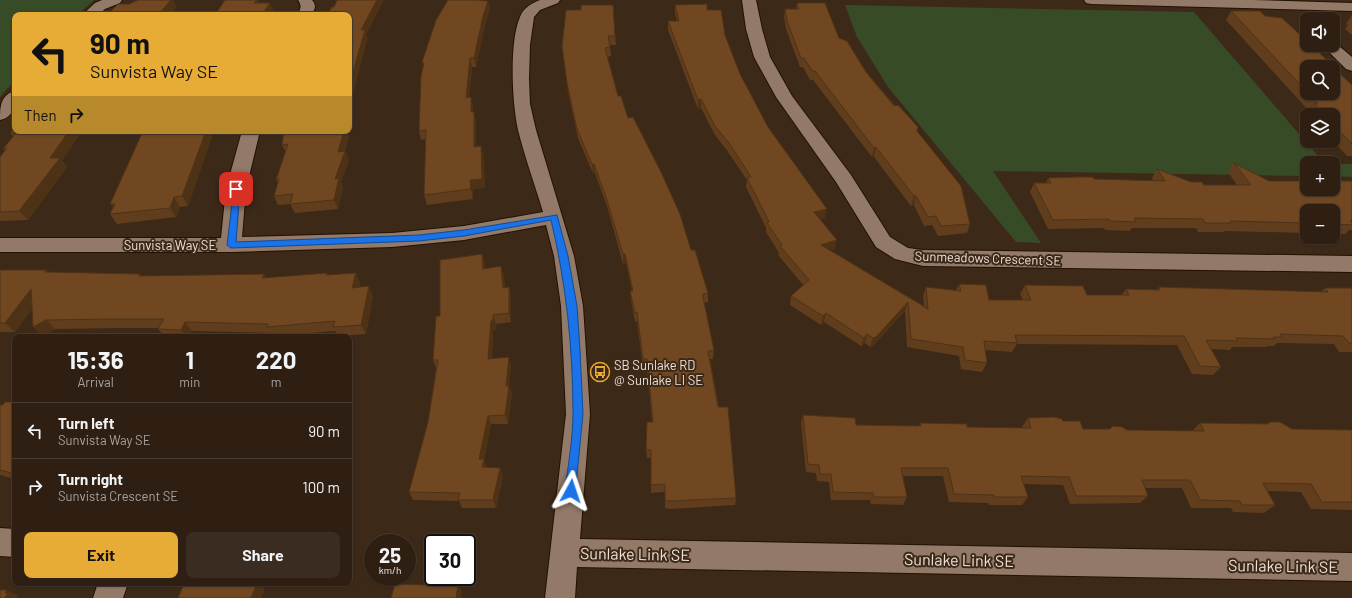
<!DOCTYPE html>
<html lang="en">
<head>
<meta charset="utf-8">
<style>
	:root { --surface:#2e1f12; --page:#3a2c20; --text:#f1f3f6; --muted:#a7a29f; --line:#493d32; --accent:#e7ac36 }
	body { margin:0; font-family:Barlow,sans-serif; background:var(--page); color:var(--text); height:100vh; display:flex; flex-direction:column; font-size:15px; white-space:nowrap }
	* { box-sizing:border-box; margin:0 }
	p { font-size:13px; color:var(--muted) }
	.icon { flex:none; width:22px; height:22px; fill:none; stroke:currentColor; stroke-width:2; stroke-linecap:round; stroke-linejoin:round }
	.map { position:relative; flex:1; overflow:hidden }
	.details { position:absolute; left:12px; top:334px; width:340px; height:252px; display:flex; flex-direction:column; background:var(--surface); border-radius:8px; box-shadow:0 1px 3px #0004,0 0 0 1px var(--line) }
	.details>* { flex:none }
	.hud { position:absolute; left:12px; top:12px; width:340px; height:122px; border-radius:8px; box-shadow:0 1px 3px #0004,0 0 0 1px var(--line); background:#e7ac36; color:#111; overflow:hidden }
	.fabs { position:absolute; left:1300px; top:12px; display:grid; gap:8px }
	.fabs a { display:grid; place-items:center; width:40px; height:40px; border-radius:8px; background:var(--surface); box-shadow:0 1px 3px #0004,0 0 0 1px var(--line); font-size:20px }
	.speed { position:absolute; left:364px; top:534px; display:flex; gap:8px; font-size:20px; font-weight:700; text-align:center }
	.speed>* { display:grid; place-content:center; width:52px; height:52px; border-radius:50%; background:var(--surface); box-shadow:0 1px 3px #0004,0 0 0 1px var(--line); line-height:1 }
	.speed small { font-size:10px; font-weight:400 }
	.speed .limit { border:2px solid #111; border-radius:6px; background:#fff; color:#111 }
	.pin { position:absolute; display:grid; place-items:center; width:34px; height:34px; color:#fff; margin:-17px; border-radius:8px; box-shadow:0 2px 6px #0006 }
	.me { position:absolute; width:44px; margin:-22px; rotate:5deg; stroke-linejoin:round; filter:drop-shadow(0 0 3px #0008) }
	.turn { display:flex; align-items:center; gap:14px; height:84px; padding:0 12px; font-size:18px }
	.turn .icon { width:52px; height:52px; stroke-width:2.5 }
	.turn b { display:block; font-size:28px; line-height:34px }
	.then { display:flex; align-items:center; height:38px; padding:0 12px; background:#0003; gap:8px; font-size:15px }
	.eta { display:flex; justify-content:space-evenly; align-items:center; height:68px; text-align:center }
	.eta b { font-size:24px; font-weight:700; line-height:28px }
	.action { display:flex; gap:8px; margin-top:auto; padding:8px 12px }
	.action a { flex:1; height:46px; border-radius:8px; background:var(--accent); color:#111; font-size:16px; font-weight:700; line-height:46px; text-align:center }
	.action a+a { background:var(--page); color:var(--text) }
	ul { padding:0; list-style:none }
	li { display:flex; align-items:center; gap:12px; height:56px; padding:0 12px; border-top:1px solid var(--line) }
	li div { flex:1 }
	li b { display:block; font-size:15px }
	li em { font-style:normal }
	.map>svg:first-child { display:block }
	.green { fill:#384b27 }
	.lines { fill:none; stroke-linecap:round; stroke-linejoin:round }
	.minor-casing { stroke:#231103; stroke-width:2 }
	.minor { fill:#937a68; fill-rule:evenodd }
	.wall { fill:#603d1c; fill-rule:evenodd }
	.shaded-wall { fill:#4e3216 }
	.building { fill:#704720; stroke:#4e3216 }
	.route { fill:#1a73e8; stroke:#114b97 }
	.labels { text-anchor:middle; stroke-width:4; stroke-linejoin:round; paint-order:stroke }
	.street-label { font-size:13px; fill:#efe1d7; stroke:#3d2918 }
	.poi-label { font-size:13px; fill:#efe1d7; stroke:#3d2918; text-anchor:start }
	.near-street-label { font-size:16px; fill:#efe1d7; stroke:#3d2918 }
</style>
</head>
<body>
<div class="map">
<svg width="1352" height="598" viewBox="0 0 1352 598">
	<rect width="100%" height="100%" fill="#3d2918"/>
	<g class="green">
		<path d="M0,0H94L77,15H15V80L0,97Z"/>
		<path d="M845,5L1194,12L1324,163H1307V176L993,171L1041,243L1016,242L888,87L857,37Z"/>
		<path d="M1333,164H1352V177L1333,176Z"/>
	</g>
	<g class="lines">
		<g class="minor-casing">
			<g id="minor">
				<path d="M102,0H122L120,3L105,9L98,15H82L95,3Z"/>
				<path d="M298,0H312C317,6 315,9 311,15H297C301,9 302,6 298,0Z"/>
				<path d="M540,0H560L558,3L540,10L534,17L530,45L529,79L530,104L536,130L574,256L583,306L590,414L580,539L1352,553V581L577,567L575,598H545L566,414L561,306L554,256L546,225L464,240L392,247L231,252H0V238H221L226,189L242,131H260L246,189L242,237L392,233L464,226L543,212C535,185 525,158 518,130C512,103 509,42 520,17C523,8 532,3 540,0Z"/>
				<path d="M742,0H756L762,29L770,57L792,96L851,175L890,237L908,248L923,250L1352,256V272L923,266L895,259L876,247L836,182L776,97L754,57L746,29Z"/>
				<path d="M1084,0H1252L1352,3V11L1091,4L1086,3Z"/>
				<path d="M1333,41L1352,57V71L1346,69L1322,45H1333Z"/>
				<path d="M15,91C15,104 15,117 0,120C0,107 0,95 15,91Z"/>
				<path d="M0,528L15,529V557L0,556Z"/>
				<path d="M98,583H128L123,598H93Z"/>
			</g>
		</g>
		<use href="#minor" class="minor"/>
	</g>
	<g class="wall">
		<path d="M448,0H481L488,1L490,9L485,25L476,67H472L469,97L473,106V112L476,121V147L481,146L483,155L485,188L473,189V199L427,205L424,195L426,139L421,140L419,131L423,66L422,62Z"/>
		<path d="M797,3L839,38L866,72L917,131L970,224L967,233L938,236L932,225L924,226L914,205L911,206L874,157H872L813,80H810L803,67H800L786,29L784,18L785,9H796Z"/>
		<path d="M613,5L616,45H610L611,56L608,57L618,96L628,118L691,250L708,293V302L704,303L714,350L713,359H710L736,498L735,505L671,509L665,508V492L651,493V458H647L646,450L652,422L647,368H643L637,321L635,322L631,300L630,291H632L626,263L623,264L608,209L595,173H593L578,138L568,92L562,46L581,10Z"/>
		<path d="M675,5L707,10L725,35L740,74L768,127L825,218L820,219L835,249L830,250L924,306L923,296L926,287L956,290L959,284L989,300H1023L1020,294L1025,285L1087,295H1121L1126,289L1157,290L1159,287L1321,292L1325,288L1352,289V352H1339L1334,344L1277,343L1274,346H1267L1266,347H1232L1230,350L1211,349L1221,367L1213,375L1192,374L1177,345L1017,344L1012,352L985,350L987,363L982,372L961,369L959,356L907,347L905,311L873,346L870,347L865,343L861,346L824,322L821,325L790,305L791,296L803,285L778,255L779,253L766,232V228L746,187L747,180L728,152L715,135L701,108L698,109L668,30V21H677L675,13Z"/>
		<path d="M1231,11L1265,16L1342,74L1341,75L1352,85V156H1347L1333,141V115H1309L1307,113L1309,111L1226,20ZM1307,67L1333,93H1307Z"/>
		<path d="M1352,15V35L1345,29L1348,25L1346,24Z"/>
		<path d="M15,127L62,161L67,167L28,220L0,221V157L5,151L3,149L13,136L10,133Z"/>
		<path d="M143,131H214L188,206L180,207L176,217L117,224L110,214Z"/>
		<path d="M284,131H347L349,136L345,151L349,160L341,182L343,187L338,209L295,213L290,204L278,205L274,196L278,183L276,180L286,152L282,145Z"/>
		<path d="M1234,163L1269,181H1352V230H1349L1345,234H1333V211H1307V233L1225,231L1224,232H1198L1196,228H1132L1130,231L1105,230L1104,228L1048,229L1030,192L1034,183H1046L1048,178L1153,181L1152,178L1157,169L1191,182L1204,185H1237L1228,172Z"/>
		<path d="M482,254L485,263V269L504,276L505,288L509,287L511,296V322L496,324V329L493,330L492,359L511,366L509,386L512,394L508,424H491L484,460L487,467L500,468L503,476L496,508H462L459,501L413,500L409,492L428,422L436,368L433,360L440,316Z"/>
		<path d="M0,270H46L48,272L140,274L141,276L267,278L327,273L328,275L360,282L359,287L373,296L366,334L338,336L335,331L273,336L271,333L192,331L189,337H165L158,329L159,328H118L55,329L43,336L33,327L32,309L15,332H0Z"/>
		<path d="M15,402V479L0,475V405H3Z"/>
		<path d="M803,415L856,425L919,426L920,423L967,427L1023,428L1022,427L1028,418L1063,421L1083,429H1110L1113,426L1127,430L1192,431L1200,423L1267,424L1269,422L1292,429L1352,430V510L1311,509L1301,492L1267,491L1275,505L1264,513L1233,512L1231,508H1191L1182,488H1145L1148,496L1140,503L1070,504L1063,485L1024,484L1028,497L1022,505H989L988,503L949,502L943,476H903L907,497L903,505L871,504L870,500H831L829,482L817,481L816,473L806,472L801,423Z"/>
	</g>
	<g class="shaded-wall">
		<path d="M171,0H173L177,7L170,15H158Z"/>
		<path d="M257,0H258L261,8L254,3Z"/>
		<path d="M377,0H384L366,35L368,38L349,108V86L361,30Z"/>
		<path d="M488,1L490,9L485,25L476,67L474,58L483,16Z"/>
		<path d="M270,3L274,12L272,15H262Z"/>
		<path d="M470,58L472,67L468,107L466,98Z"/>
		<path d="M471,97L473,106V121L471,112Z"/>
		<path d="M701,99V108L698,109V100Z"/>
		<path d="M349,109L351,113L349,118Z"/>
		<path d="M474,112L476,121V156L474,147Z"/>
		<path d="M69,131H82L62,161L67,167L28,220L19,211L50,158Z"/>
		<path d="M206,131H214L188,206L182,196Z"/>
		<path d="M341,131H347L349,136L344,155L345,151L349,160L341,182L343,187L338,209L334,200L335,179Z"/>
		<path d="M481,146L483,155L485,188L473,189V199L471,189L470,180Z"/>
		<path d="M876,147L874,157H872L874,148Z"/>
		<path d="M592,164H594L595,173H593Z"/>
		<path d="M914,196H916L914,205L911,206Z"/>
		<path d="M174,197L180,207L176,217L170,208Z"/>
		<path d="M110,204H115L117,213Z"/>
		<path d="M827,209L825,218L812,221L814,212Z"/>
		<path d="M837,240L835,249L819,254L821,245Z"/>
		<path d="M482,254L485,263V278L483,269Z"/>
		<path d="M623,254H625L626,263L623,264Z"/>
		<path d="M501,266L504,276L506,297L503,288Z"/>
		<path d="M356,273L360,282L356,297L352,288Z"/>
		<path d="M264,274L270,283L262,278Z"/>
		<path d="M369,286L373,296L366,334L361,325Z"/>
		<path d="M509,287L511,296V322L509,313Z"/>
		<path d="M31,289L40,298L15,332L5,323Z"/>
		<path d="M908,302L905,311L873,346L870,347L873,338Z"/>
		<path d="M826,313L824,322L821,325L823,316Z"/>
		<path d="M493,315L496,324V329L493,330L491,368L488,359L491,321Z"/>
		<path d="M46,320L55,329L43,336L33,327Z"/>
		<path d="M185,322L192,331L189,337H187L181,330Z"/>
		<path d="M867,334L865,343L861,346L864,338Z"/>
		<path d="M509,357L511,366L509,386L512,394L508,424L505,415L506,386Z"/>
		<path d="M488,416L491,424L484,460L487,467L485,475L479,459Z"/>
		<path d="M500,468L503,476L496,508L493,500Z"/>
		<path d="M250,583H261L260,585L265,589L261,598H251Z"/>
		<path d="M458,586L462,592L461,598H456Z"/>
		<path d="M7,590L19,596L18,598H5V593Z"/>
	</g>
	<g class="building">
		<path d="M138,0H171L158,15H107L118,4H129Z"/>
		<path d="M225,0H257L254,3H270L262,15H215Z"/>
		<path d="M337,0H377L361,30H365L349,86V15H327L332,7H334Z"/>
		<path d="M448,0H477L488,1L483,16L474,58H470L466,98L471,97V112H474V147L481,146L482,179L470,180L471,189L424,195L426,130L419,131L421,76L424,63L422,62L436,20Z"/>
		<path d="M797,3H825L839,38L847,41L866,72L894,106L898,105L918,127L917,131L961,186L970,224L941,226L936,216L928,217L916,196H914L876,147L874,148L815,71H812L804,58H801L787,21L785,9H799Z"/>
		<path d="M707,4V10H721L725,35L740,74L768,127L827,209L814,212L837,240L821,245L928,309L926,287L961,291L959,284L986,285L989,300H1031L1025,285L1083,286L1087,295H1129L1126,289L1160,290L1159,287L1328,292L1325,288H1351L1352,289V343H1349L1343,336L1280,334L1282,337H1273L1274,339L1236,338L1238,341L1206,340L1221,367L1200,366L1184,336L1015,335L1017,343L984,341L987,363L965,360L963,347L911,339L908,302L876,337L873,338L867,334L864,338L826,313L823,316L791,296L809,280L780,246L782,245L767,223L769,222L747,178L751,177L729,143L715,126L701,99L698,100L668,21H679L675,5Z"/>
		<path d="M581,5H613L615,36H608L610,47L605,48L618,96H621L628,118L633,117L661,172L680,214L691,250H695L708,293L703,294V297L714,350L708,351L718,407H728L736,498L670,501L665,500V484L651,485V450H646L647,422H653L647,359H643L637,312L635,313L630,291H633L625,254H623L607,200L594,164H592L577,129L567,83L562,46L566,10H581Z"/>
		<path d="M1231,11H1260L1265,16L1282,18L1307,41V45H1311L1342,74H1340L1352,85V144L1333,124V115H1325L1314,104H1318L1308,93H1333V67H1307V92Z"/>
		<path d="M15,127V131H69L50,158H60L19,211L0,212V157L7,148L3,149L16,133H10Z"/>
		<path d="M143,131H206L182,196L174,197L170,208L110,214L115,204H110Z"/>
		<path d="M284,131H344L338,152L345,151L335,179L339,178L334,200L290,204L293,194L274,196L279,179L276,180L288,144L282,145Z"/>
		<path d="M1234,163L1269,181H1307V189H1333V181H1352V220H1350L1352,223V225L1333,224V211H1307V223L1230,221L1231,223H1205L1203,219L1134,218L1136,222L1110,221L1109,219L1053,220L1034,183H1051L1048,178L1077,177H1093L1094,179L1165,181L1157,169L1191,182H1202L1204,185H1251Z"/>
		<path d="M482,254L483,269L501,266L503,288L509,287V313L493,315V320L491,321L488,359L509,357L506,386H509L505,415L488,416L479,459H484L482,467L500,468L493,500H458L460,493L409,492L428,422L438,360H433L436,316H440V260Z"/>
		<path d="M0,270H46L45,272L140,274L139,276L264,274L262,278L327,273L326,275L356,273L352,288L369,286L361,325L333,327L335,321L267,327L268,324L185,322L181,330L158,329L164,319H110L46,320L33,327L31,289L5,323H0Z"/>
		<path d="M5,402H15V474L0,470V405H3Z"/>
		<path d="M803,415L855,418L856,425L921,426L920,423L967,424V427L1031,428L1028,418L1054,417L1062,419L1063,421H1080L1083,429H1110L1113,426L1122,427L1127,430L1204,431L1200,423L1269,424V422H1280L1292,429L1352,430V502H1322L1311,484L1263,483L1275,505H1242L1240,501L1200,500L1190,480H1142L1148,496H1076L1069,477L1021,476L1028,497H994V495L954,494L948,468H901L907,497H874L873,493L833,492L831,474H820L819,465L808,464Z"/>
		<path d="M184,583H257L251,598H178Z"/>
		<path d="M395,584L458,586L456,598H391Z"/>
		<path d="M0,590H7L5,593H8L5,598H0Z"/>
	</g>
	<path class="route" d="M234,187H236L240,189L236,242L419,235L464,230L557,215L568,256L577,306L580,350L583,414L575,495L571,496L567,495L565,491C568,465 573,439 573,413C573,348 566,283 551,220L464,236L419,241L231,248L227,245Z"/>
	<defs>
		<g id="bus-ring" transform="scale(1)"><circle r="9.5" fill="#3d2918" stroke="#e7ac36" stroke-width="1.5"/><path d="M-5-6H5V4H4V6H2V4H-2V6H-4V4H-5ZM-3.5-4V0h7V-4ZM-3.5 1.2v1.5H-2V1.2ZM2 1.2v1.5H3.5V1.2Z" fill="#e7ac36"/></g>
	</defs>
	<g fill-rule="evenodd">
		<use href="#bus-ring" x="600" y="372"/>
	</g>
	<g class="labels">
		<g class="street-label">
			<text x="170" y="250">Sunvista Way SE</text>
			<text transform="translate(988 258) rotate(2)" y="5">Sunmeadows Crescent SE</text>
		</g>
		<g class="poi-label">
			<text x="614" y="370">SB Sunlake RD<tspan x="614" dy="15">@ Sunlake LI SE</tspan></text>
		</g>
		<g class="near-street-label">
			<text transform="translate(635 554) rotate(1)" y="6">Sunlake Link SE</text>
			<text transform="translate(959 560) rotate(1)" y="6">Sunlake Link SE</text>
			<text transform="translate(1283 566) rotate(1)" y="6">Sunlake Link SE</text>
		</g>
	</g>
</svg>
<div class="fabs">
<a><svg class="icon" aria-label="sound" viewBox="0 0 24 24"><path d="M4 9h4l5-4v14l-5-4H4zM17 9q2 3 0 6"/></svg></a>
<a><svg class="icon" aria-label="search" viewBox="0 0 24 24"><circle cx="10" cy="10" r="6"/><path d="M15 15l6 6"/></svg></a>
<a><svg class="icon" aria-label="layers" viewBox="0 0 24 24"><path d="M12 4l9 5-9 5-9-5zM3 14l9 5 9-5"/></svg></a>
<a>+</a>
<a>−</a>
</div>
<div class="speed"><div>25<small>km/h</small></div><div class="limit">30</div></div>
<div class="pin" style="left:236px;top:189px;background:#d93025"><svg class="icon" aria-label="arrive" viewBox="0 0 24 24"><path d="M6 21V4h12l-3 4 3 4H6"/></svg></div>
<svg class="me" style="left:571px;top:491px" viewBox="-20 -20 40 40"><path d="M0-17L14 15 0 8-14 15z" fill="#1a73e8" stroke="#fff" stroke-width="4"/></svg>
<div class="hud">
<div class="turn"><svg class="icon" aria-label="left" viewBox="0 0 24 24"><path d="M17 20v-9H6M10 6l-5 5 5 5"/></svg><div><b>90 m</b>Sunvista Way SE</div></div>
<div class="then">Then<svg class="icon" aria-label="right" viewBox="0 0 24 24"><path d="M7 20v-9h11M14 6l5 5-5 5"/></svg></div>
</div>
<section class="details">
<div class="eta">
<div><b>15:36</b><p>Arrival</p></div>
<div><b>1</b><p>min</p></div>
<div><b>220</b><p>m</p></div>
</div>
<ul>
<li><svg class="icon" aria-label="left" viewBox="0 0 24 24"><path d="M17 20v-9H6M10 6l-5 5 5 5"/></svg><div><b>Turn left</b><p>Sunvista Way SE</p></div><em>90 m</em></li>
<li><svg class="icon" aria-label="right" viewBox="0 0 24 24"><path d="M7 20v-9h11M14 6l5 5-5 5"/></svg><div><b>Turn right</b><p>Sunvista Crescent SE</p></div><em>100 m</em></li>
</ul>
<div class="action"><a>Exit</a><a>Share</a></div>
</section>
</div>
</body>
</html>
